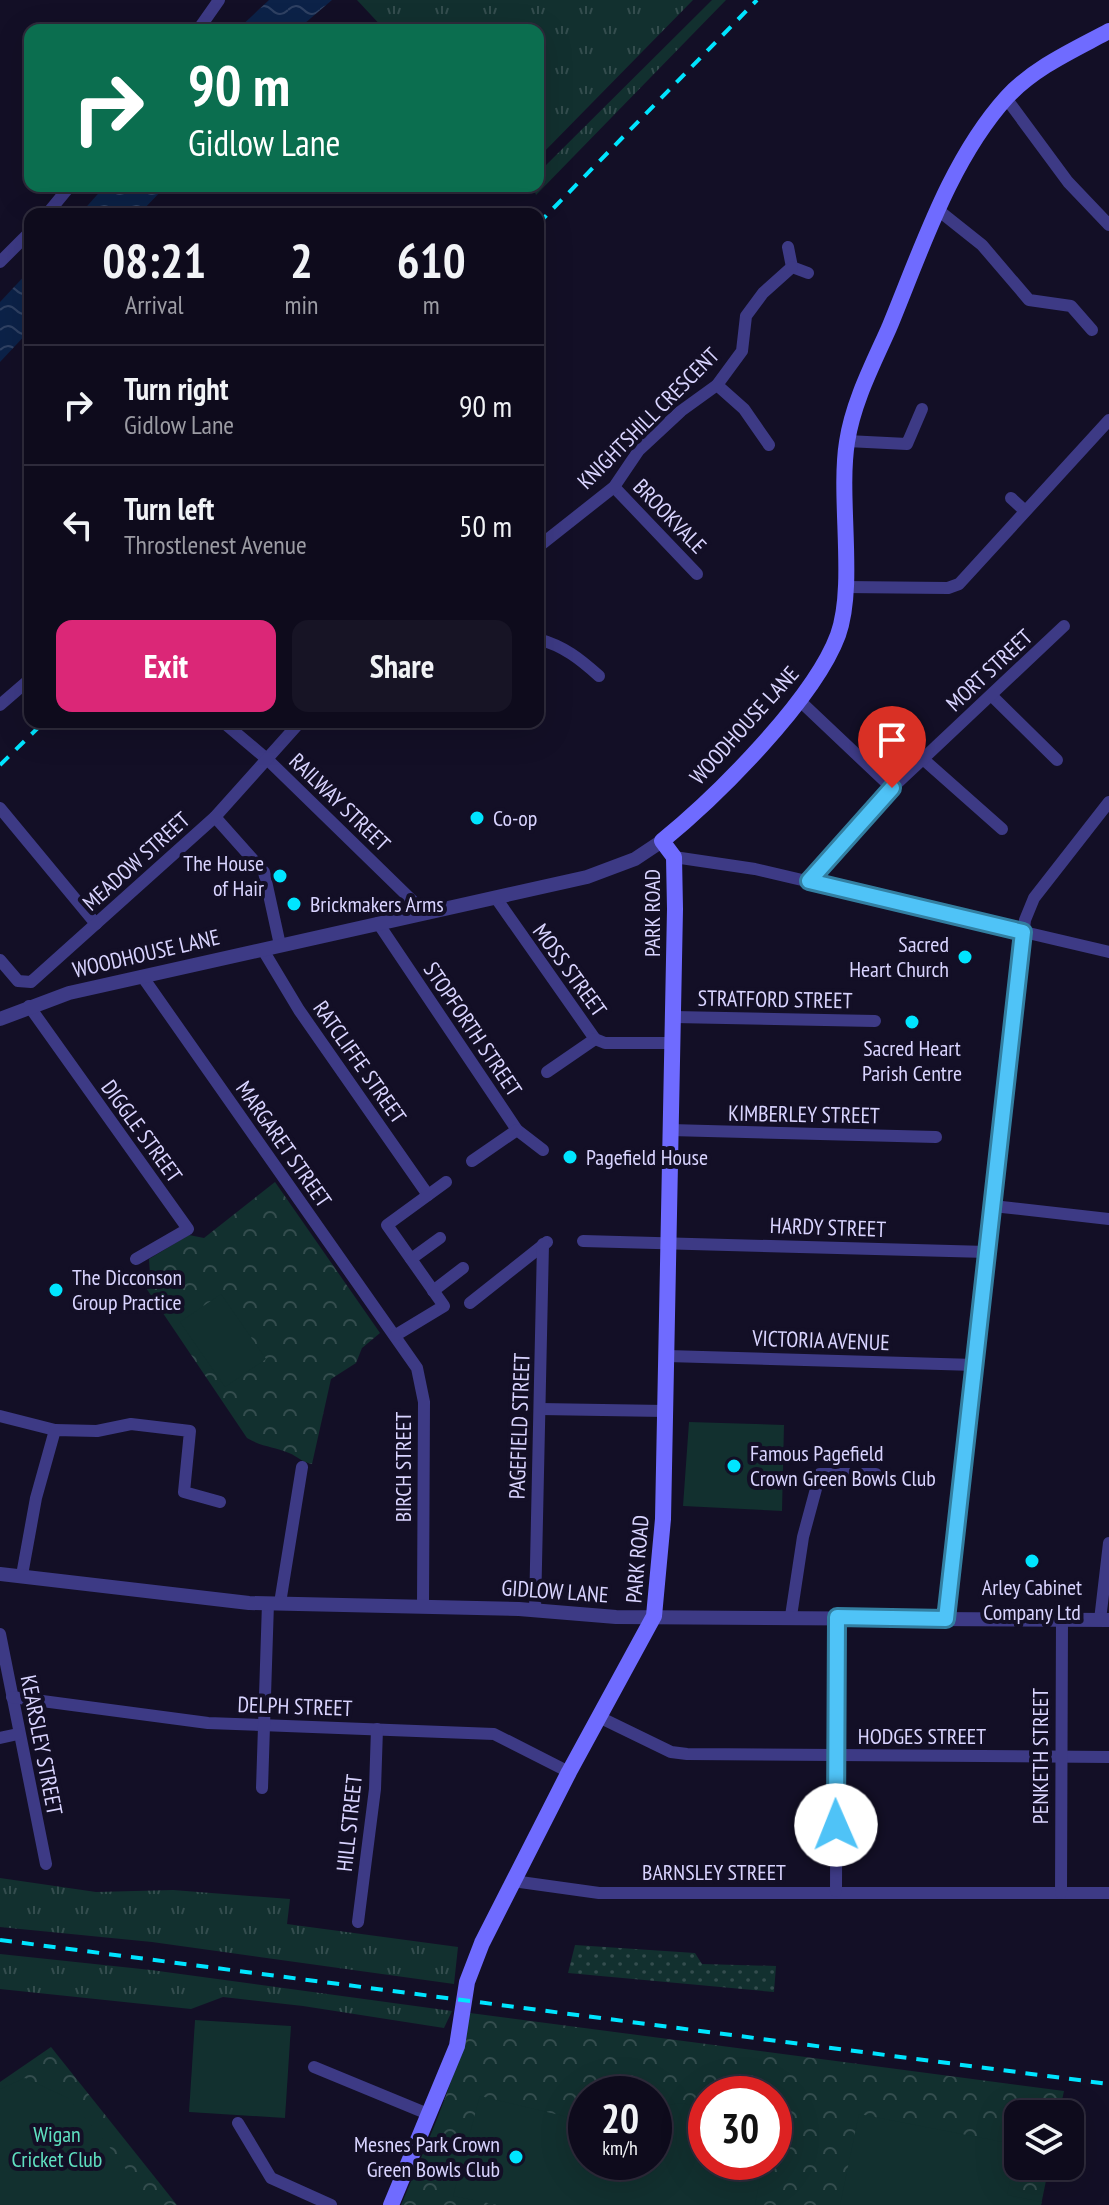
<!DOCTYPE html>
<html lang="en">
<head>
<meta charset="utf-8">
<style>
	:root { --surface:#0e0b1c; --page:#171425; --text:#f1f3f6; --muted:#9b9ba3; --line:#2e2b3b; --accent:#db2777 }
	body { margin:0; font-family:"PT Sans Narrow",sans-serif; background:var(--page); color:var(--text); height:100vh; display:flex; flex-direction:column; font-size:30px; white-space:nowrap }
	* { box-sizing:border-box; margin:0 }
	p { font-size:26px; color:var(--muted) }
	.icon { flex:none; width:44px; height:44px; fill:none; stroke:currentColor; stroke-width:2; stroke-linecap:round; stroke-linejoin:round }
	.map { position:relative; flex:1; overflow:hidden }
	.panel { position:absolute; left:24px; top:208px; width:520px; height:520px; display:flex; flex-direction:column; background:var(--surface); border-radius:16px; box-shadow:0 8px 32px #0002,0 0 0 2px var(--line) }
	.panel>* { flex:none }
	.guide { position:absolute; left:24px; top:24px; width:520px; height:168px; border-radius:16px; box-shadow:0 8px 32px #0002,0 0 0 2px var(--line); background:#0b6e4f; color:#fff; overflow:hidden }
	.fabs { position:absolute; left:1004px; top:2100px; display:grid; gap:16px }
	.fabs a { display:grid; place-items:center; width:80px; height:80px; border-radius:16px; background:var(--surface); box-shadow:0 8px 32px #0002,0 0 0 2px var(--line); font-size:40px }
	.speed { position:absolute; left:568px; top:2076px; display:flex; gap:16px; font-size:40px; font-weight:700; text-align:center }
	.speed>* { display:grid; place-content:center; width:104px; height:104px; border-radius:50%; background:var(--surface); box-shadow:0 8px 32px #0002,0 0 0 2px var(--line); line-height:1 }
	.speed small { font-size:20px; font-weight:400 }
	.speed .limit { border:12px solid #d22; background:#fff; color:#111 }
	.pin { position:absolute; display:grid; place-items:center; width:68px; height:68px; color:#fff; margin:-82px -34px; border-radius:50% 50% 50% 0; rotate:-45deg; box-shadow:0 0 8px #0007 }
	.pin .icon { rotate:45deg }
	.me { position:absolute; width:88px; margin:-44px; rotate:359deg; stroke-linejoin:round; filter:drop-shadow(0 0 6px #0008) }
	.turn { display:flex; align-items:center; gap:28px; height:168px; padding:0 32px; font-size:36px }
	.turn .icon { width:104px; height:104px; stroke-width:2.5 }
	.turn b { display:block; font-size:56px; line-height:68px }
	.eta { display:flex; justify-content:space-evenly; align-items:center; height:136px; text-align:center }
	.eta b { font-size:48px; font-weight:800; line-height:56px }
	.cta { display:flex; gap:16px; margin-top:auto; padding:16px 32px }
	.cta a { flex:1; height:92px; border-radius:16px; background:var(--accent); color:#fff; font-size:32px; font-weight:800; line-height:92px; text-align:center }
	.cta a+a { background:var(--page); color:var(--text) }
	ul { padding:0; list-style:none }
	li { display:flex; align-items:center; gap:24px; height:120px; padding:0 32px; border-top:2px solid var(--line) }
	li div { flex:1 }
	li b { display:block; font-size:30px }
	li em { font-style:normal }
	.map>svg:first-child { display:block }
	.grass { fill:url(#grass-tufts) }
	.forest { fill:url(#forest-crowns); fill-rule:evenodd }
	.garden { fill:url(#garden-dots) }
	.pitch { fill:#12302f }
	.water { fill:url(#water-waves) }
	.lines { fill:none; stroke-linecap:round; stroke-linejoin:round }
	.minor { stroke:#3d3a85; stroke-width:12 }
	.tertiary { stroke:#3d3a85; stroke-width:14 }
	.secondary { stroke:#6f6bff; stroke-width:16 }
	.rail { stroke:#00e5ff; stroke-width:4; stroke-dasharray:12 10; stroke-linecap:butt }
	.route-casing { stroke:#337fa1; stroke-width:20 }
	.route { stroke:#4fc3f7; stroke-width:14 }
	.poi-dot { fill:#00e5ff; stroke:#130f26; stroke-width:3 }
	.labels { text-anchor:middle; stroke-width:8; stroke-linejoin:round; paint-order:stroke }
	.street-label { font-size:22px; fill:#d9d4ff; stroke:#130f26 }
	.poi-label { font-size:22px; fill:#d9d4ff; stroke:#130f26; text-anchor:start }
	.park-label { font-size:22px; fill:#5fe0c0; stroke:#130f26 }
</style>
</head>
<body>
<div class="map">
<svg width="1109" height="2205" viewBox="0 0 1109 2205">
	<defs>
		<pattern id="grass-tufts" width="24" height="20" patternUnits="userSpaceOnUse" patternTransform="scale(2)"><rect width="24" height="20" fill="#12302f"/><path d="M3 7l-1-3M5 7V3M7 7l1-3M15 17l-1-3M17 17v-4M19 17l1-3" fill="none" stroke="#344d4e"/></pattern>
		<pattern id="forest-crowns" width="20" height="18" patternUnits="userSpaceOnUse" patternTransform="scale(2)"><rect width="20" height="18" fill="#12302f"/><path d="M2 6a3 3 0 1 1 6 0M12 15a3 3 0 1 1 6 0" fill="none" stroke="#344d4e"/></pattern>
		<pattern id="garden-dots" width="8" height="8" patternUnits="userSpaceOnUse" patternTransform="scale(2)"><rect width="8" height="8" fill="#12302f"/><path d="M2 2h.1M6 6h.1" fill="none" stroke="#344d4e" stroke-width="1.8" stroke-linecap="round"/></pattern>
		<pattern id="water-waves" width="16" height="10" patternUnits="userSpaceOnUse" patternTransform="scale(2)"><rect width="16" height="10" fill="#0c2248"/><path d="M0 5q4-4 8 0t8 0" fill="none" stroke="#2f4163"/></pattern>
	</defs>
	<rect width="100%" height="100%" fill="#130f26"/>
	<g class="grass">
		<path d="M357,0H693L538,158V30H385Z"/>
		<path d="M712,0H726L536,195L533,186H538V173Z"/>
		<path d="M0,1878L96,1892L173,1890L290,1899L287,1924L458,1947L454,1984L152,1942L0,1927Z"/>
		<path d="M0,1954L151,1970L452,2011L444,2028L303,2006L223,1997L191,2009L0,1989Z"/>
	</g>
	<g class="forest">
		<path d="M275,1182L380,1333L362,1348L356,1363L331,1379L312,1464C301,1462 299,1457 289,1453C274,1446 264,1448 247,1438L140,1279L150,1274L149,1259L189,1235L204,1238Z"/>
		<path d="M470,2013L1064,2091L1059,2114H1018V2166H1049L1041,2205H401C427,2143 457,2079 470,2013ZM586,2094H654V2162H586ZM706,2094H774V2162H706Z"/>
		<path d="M51,2047L177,2205H0V2082Z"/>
	</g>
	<path class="garden" d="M575,1945L695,1953L702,1964L776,1966L774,1992L568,1973Z"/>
	<g class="pitch">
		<path d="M221,1294L266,1359L225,1387L180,1322Z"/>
		<path d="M689,1422L784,1425L782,1511L683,1506Z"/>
		<path d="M195,2020L291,2026L285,2118L189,2112Z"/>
		<path d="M25,2078L68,2098L108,2145L152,2205H0V2089Z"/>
		<path d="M480,2096L576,2119L586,2117V2162H654V2107L681,2103L706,2108V2162H763L755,2205H498L453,2196Z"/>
		<path d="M859,2114L1018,2145L1007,2195L1042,2202L1041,2205H840Z"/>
	</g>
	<g class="water">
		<path d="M269,0H332L297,30H237Z"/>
		<path d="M105,186H166L139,214H80Z"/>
		<path d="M30,270V330L0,362V302Z"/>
	</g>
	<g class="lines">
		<g class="minor">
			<path d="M198,30L219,0"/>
			<path d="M1006,98L1068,182L1109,225"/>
			<path d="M938,210L982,245L1029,300L1071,306L1092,330"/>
			<path d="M47,214L70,186"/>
			<path d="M788,247L792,267L808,273"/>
			<path d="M0,262L30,232"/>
			<path d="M717,385L744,409L769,445"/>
			<path d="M847,441L907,444L922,409"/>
			<path d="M614,487L697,574"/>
			<path d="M1011,498L1025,511"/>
			<path d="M538,547L614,487L639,450L681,411L717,385L742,351L746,316L763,293L792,267"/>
			<path d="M844,587L948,588L959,584L1109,420"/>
			<path d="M538,639C564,646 580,659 599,676"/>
			<path d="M992,696L1057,760"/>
			<path d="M800,701L892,788"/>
			<path d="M0,705L30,679"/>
			<path d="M223,722L268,760L425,913"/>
			<path d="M923,759L1002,829"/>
			<path d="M0,808L96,924"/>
			<path d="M215,817L264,872L280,945"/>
			<path d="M674,857L755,869L1109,952"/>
			<path d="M809,881L892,788L1064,626"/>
			<path d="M496,898L595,1039L605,1043H673"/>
			<path d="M378,923L517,1130L543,1150"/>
			<path d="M263,950L299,1010L428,1195"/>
			<path d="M0,960L18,981L31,982L215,817L300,722"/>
			<path d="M142,976L417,1368L424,1402L423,1606"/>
			<path d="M29,1006L188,1229L136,1259"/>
			<path d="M674,1017L875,1021"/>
			<path d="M547,1072L595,1039"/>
			<path d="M670,1130L936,1137"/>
			<path d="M472,1161L517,1130"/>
			<path d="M993,1206L1109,1219"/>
			<path d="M583,1241L987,1252"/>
			<path d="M411,1259L440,1238"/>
			<path d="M433,1291L463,1268"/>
			<path d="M470,1303L547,1242"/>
			<path d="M396,1335L444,1306L387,1225L446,1182"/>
			<path d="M667,1356L975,1365"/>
			<path d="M540,1409L665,1411"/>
			<path d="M0,1416L55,1430"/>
			<path d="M22,1575L36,1498L55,1430L97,1431L131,1424L190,1431L184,1492L220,1502"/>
			<path d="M280,1603L302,1467"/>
			<path d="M535,1610L543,1244"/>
			<path d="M791,1616L803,1537L820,1474H876"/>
			<path d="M946,1619L1025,920L1034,898L1109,802"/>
			<path d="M1100,1620L1109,1543"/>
			<path d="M0,1634L46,1864"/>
			<path d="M12,1697L208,1723L494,1734L569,1772"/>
			<path d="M599,1717L671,1752L687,1754L1109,1757"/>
			<path d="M0,1738L18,1734"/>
			<path d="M262,1788L268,1603"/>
			<path d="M513,1881L599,1893H1109"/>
			<path d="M836,1891L837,1617"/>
			<path d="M1061,1893L1062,1619"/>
			<path d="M358,1922L375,1789L377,1729"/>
			<path d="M314,2067L428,2114"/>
			<path d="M238,2123L271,2178L331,2205"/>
		</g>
		<g class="tertiary">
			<path d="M0,1019L69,993L587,877L635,859L662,841"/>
			<path d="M0,1574L249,1603L519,1609L616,1617L1109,1620"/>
		</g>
		<path class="secondary" d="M391,2205L457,2046L467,1982L482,1943L569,1772L654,1616L663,1519L675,909L674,857L662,841C716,797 814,700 838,635C856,585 838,498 847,442C853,402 873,364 889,328C921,251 950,160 1007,97C1035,67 1074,50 1109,31"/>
		<g class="rail">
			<path d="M538,224L757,0"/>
			<path d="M0,765L44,722"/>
			<path d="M0,1940L1109,2084"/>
		</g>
	</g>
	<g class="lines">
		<g class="route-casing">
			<path id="route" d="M836,1825L837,1617L946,1619L1023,932L809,881L892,788"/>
		</g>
		<use href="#route" class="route"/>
	</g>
	<g class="poi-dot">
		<circle cx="477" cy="818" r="8"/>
		<circle cx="280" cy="876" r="8"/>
		<circle cx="294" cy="904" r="8"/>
		<circle cx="965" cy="957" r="8"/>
		<circle cx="912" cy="1022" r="8"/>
		<circle cx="570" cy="1157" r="8"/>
		<circle cx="56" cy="1290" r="8"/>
		<circle cx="734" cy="1466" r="8"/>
		<circle cx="1032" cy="1561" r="8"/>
		<circle cx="516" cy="2157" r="8"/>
	</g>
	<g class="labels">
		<g class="street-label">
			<text transform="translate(648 418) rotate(-45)" y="8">KNIGHTSHILL CRESCENT</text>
			<text transform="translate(670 516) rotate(46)" y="8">BROOKVALE</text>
			<text transform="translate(989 670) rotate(-43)" y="8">MORT STREET</text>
			<text transform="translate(744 725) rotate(-48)" y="8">WOODHOUSE LANE</text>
			<text transform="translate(340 802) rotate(44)" y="8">RAILWAY STREET</text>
			<text transform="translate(136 861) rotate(-42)" y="8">MEADOW STREET</text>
			<text transform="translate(652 913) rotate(-90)" y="8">PARK ROAD</text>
			<text transform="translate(146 953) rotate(-13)" y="8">WOODHOUSE LANE</text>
			<text transform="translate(570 970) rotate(54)" y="8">MOSS STREET</text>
			<text transform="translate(775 999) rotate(1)" y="8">STRATFORD STREET</text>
			<text transform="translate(473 1029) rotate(56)" y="8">STOPFORTH STREET</text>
			<text transform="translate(360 1062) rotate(55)" y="8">RATCLIFFE STREET</text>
			<text transform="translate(804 1114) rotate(1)" y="8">KIMBERLEY STREET</text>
			<text transform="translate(142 1131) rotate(54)" y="8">DIGGLE STREET</text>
			<text transform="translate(284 1144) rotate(55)" y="8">MARGARET STREET</text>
			<text transform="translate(828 1227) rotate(2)" y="8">HARDY STREET</text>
			<text transform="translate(821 1340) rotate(2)" y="8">VICTORIA AVENUE</text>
			<text transform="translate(519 1426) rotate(-88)" y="8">PAGEFIELD STREET</text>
			<text transform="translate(403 1467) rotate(-90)" y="8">BIRCH STREET</text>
			<text transform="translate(637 1559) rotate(-85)" y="8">PARK ROAD</text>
			<text transform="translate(555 1591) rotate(4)" y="8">GIDLOW LANE</text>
			<text transform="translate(295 1706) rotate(2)" y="8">DELPH STREET</text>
			<text x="922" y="1744">HODGES STREET</text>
			<text transform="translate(42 1745) rotate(79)" y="8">KEARSLEY STREET</text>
			<text transform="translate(1040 1756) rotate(-90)" y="8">PENKETH STREET</text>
			<text transform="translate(349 1823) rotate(-84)" y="8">HILL STREET</text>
			<text x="714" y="1880">BARNSLEY STREET</text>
		</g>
		<g class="poi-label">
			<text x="493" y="826">Co-op</text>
			<text x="264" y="871" text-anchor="end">The House<tspan x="264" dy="25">of Hair</tspan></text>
			<text x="310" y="912">Brickmakers Arms</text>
			<text x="949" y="952" text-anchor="end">Sacred<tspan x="949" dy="25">Heart Church</tspan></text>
			<text x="912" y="1056" text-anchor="middle">Sacred Heart<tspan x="912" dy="25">Parish Centre</tspan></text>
			<text x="586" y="1165">Pagefield House</text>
			<text x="72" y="1285">The Dicconson<tspan x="72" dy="25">Group Practice</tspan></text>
			<text x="750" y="1461">Famous Pagefield<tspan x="750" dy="25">Crown Green Bowls Club</tspan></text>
			<text x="1032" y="1595" text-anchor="middle">Arley Cabinet<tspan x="1032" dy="25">Company Ltd</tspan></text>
			<text x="500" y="2152" text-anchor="end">Mesnes Park Crown<tspan x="500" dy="25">Green Bowls Club</tspan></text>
		</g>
		<g class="park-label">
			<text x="57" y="2142">Wigan<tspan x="57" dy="25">Cricket Club</tspan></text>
		</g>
	</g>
</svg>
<div class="fabs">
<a><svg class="icon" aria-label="layers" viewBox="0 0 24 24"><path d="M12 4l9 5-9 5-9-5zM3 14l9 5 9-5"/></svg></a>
</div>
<div class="speed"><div>20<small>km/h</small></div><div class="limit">30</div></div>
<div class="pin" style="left:892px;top:788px;background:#d93025"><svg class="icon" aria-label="arrive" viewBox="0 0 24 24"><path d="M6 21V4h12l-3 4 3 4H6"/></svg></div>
<svg class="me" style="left:836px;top:1825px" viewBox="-20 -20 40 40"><circle r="19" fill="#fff"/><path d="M0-13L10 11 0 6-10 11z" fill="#4fc3f7"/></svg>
<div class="guide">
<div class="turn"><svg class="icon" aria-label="right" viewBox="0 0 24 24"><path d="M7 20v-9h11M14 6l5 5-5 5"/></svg><div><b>90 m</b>Gidlow Lane</div></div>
</div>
<section class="panel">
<div class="eta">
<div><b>08:21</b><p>Arrival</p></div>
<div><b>2</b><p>min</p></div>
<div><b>610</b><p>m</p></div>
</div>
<ul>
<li><svg class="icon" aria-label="right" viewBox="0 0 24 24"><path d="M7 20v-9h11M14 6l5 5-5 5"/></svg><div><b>Turn right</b><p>Gidlow Lane</p></div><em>90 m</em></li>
<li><svg class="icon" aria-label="left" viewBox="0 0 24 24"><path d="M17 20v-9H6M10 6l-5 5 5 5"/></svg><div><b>Turn left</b><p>Throstlenest Avenue</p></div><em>50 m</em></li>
</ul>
<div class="cta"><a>Exit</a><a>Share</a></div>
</section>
</div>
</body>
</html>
